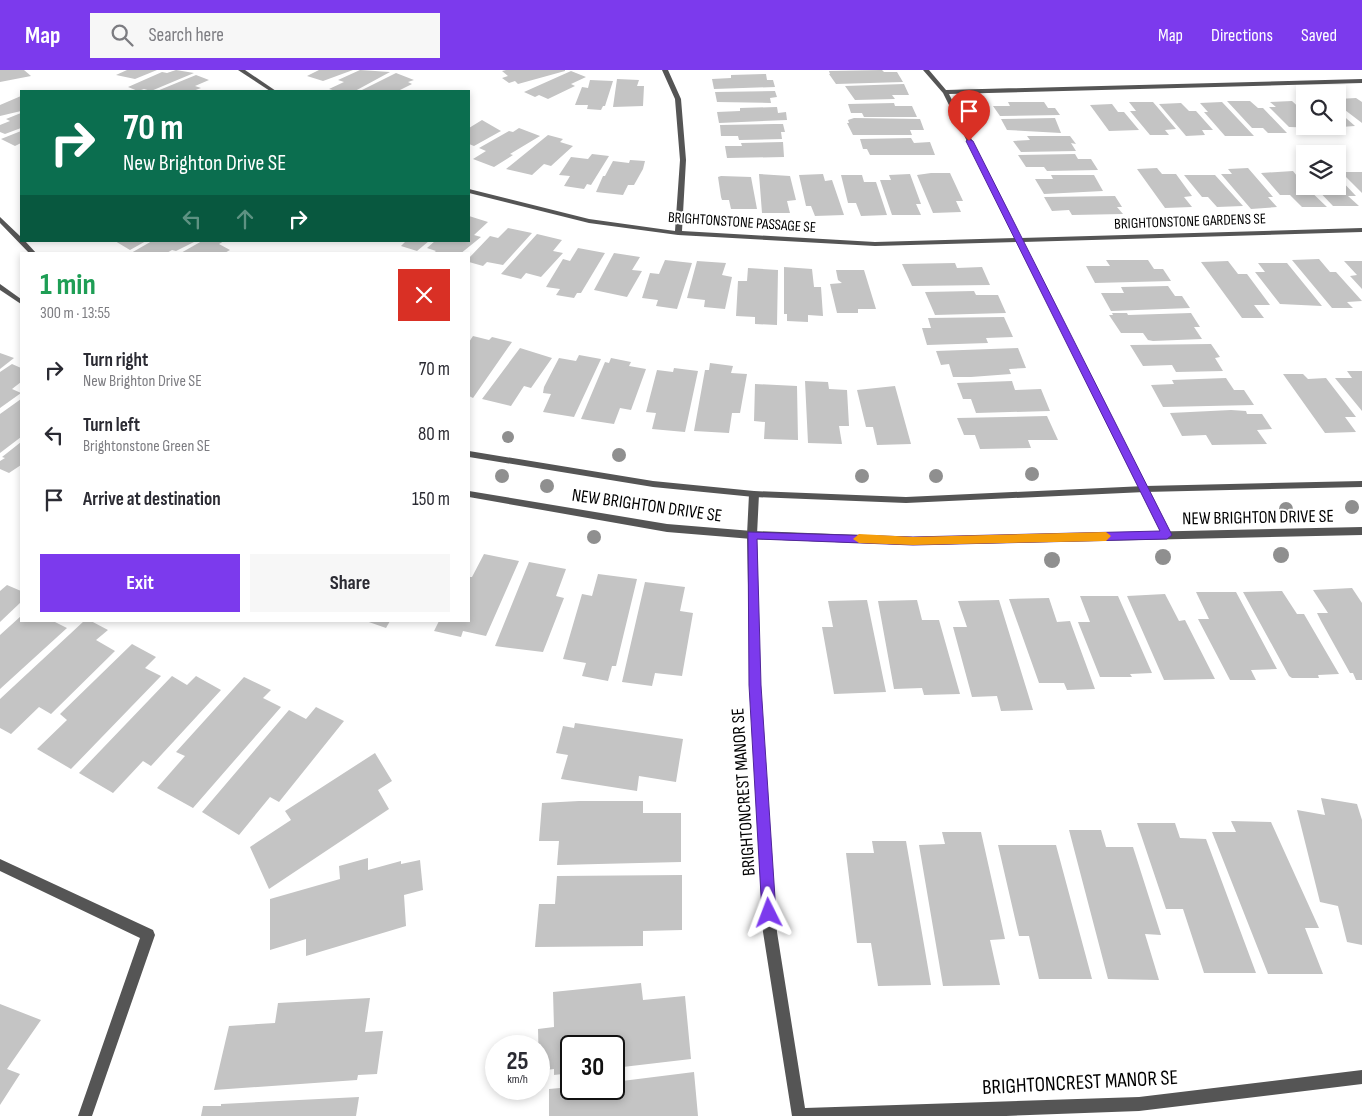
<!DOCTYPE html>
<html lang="en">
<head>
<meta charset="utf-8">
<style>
	:root { --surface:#fff; --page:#f7f7f7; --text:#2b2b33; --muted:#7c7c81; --accent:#7c3aed }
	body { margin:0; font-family:"Sofia Sans Condensed",sans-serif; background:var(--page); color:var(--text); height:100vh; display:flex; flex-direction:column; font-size:19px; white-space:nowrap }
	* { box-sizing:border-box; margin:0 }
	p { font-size:16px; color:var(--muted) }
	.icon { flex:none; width:28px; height:28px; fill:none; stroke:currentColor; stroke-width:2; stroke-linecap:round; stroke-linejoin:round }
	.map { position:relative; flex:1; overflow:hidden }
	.panel { position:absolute; left:20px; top:182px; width:450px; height:370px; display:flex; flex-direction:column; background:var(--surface); border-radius:0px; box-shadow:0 2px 8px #0003 }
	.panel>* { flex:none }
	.guide { position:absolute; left:20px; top:20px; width:450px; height:152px; border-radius:0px; box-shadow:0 2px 8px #0003; background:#0b6e4f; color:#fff; overflow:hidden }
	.buttons { position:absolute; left:1296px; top:15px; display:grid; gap:10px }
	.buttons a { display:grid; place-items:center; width:50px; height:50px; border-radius:0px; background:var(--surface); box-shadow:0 2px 8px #0003; font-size:25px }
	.speed { position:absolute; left:485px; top:965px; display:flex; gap:10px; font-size:25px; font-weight:700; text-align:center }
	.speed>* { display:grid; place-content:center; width:65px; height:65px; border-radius:50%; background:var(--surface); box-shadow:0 2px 8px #0003; line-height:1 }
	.speed small { font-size:12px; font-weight:400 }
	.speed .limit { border:2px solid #111; border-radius:8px; background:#fff; color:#111 }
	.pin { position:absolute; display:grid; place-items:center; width:42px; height:42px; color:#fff; margin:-51px -21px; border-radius:50% 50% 50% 0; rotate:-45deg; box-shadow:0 0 5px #0007 }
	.pin .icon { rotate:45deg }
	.me { position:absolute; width:55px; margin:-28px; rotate:357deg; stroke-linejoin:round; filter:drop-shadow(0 0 4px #0008) }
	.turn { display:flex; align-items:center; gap:18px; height:105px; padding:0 20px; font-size:22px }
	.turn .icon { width:65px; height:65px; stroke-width:2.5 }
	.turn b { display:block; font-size:35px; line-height:42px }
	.lanes { display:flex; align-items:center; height:48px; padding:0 20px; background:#0003; justify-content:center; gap:25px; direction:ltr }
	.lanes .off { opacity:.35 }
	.round { display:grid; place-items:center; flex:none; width:52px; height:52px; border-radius:0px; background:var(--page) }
	.headline { display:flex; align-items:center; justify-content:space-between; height:85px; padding:0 20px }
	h1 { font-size:30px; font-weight:700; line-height:38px; color:#1e9e55 }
	.cta { display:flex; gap:10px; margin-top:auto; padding:10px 20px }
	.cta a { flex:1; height:58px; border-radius:0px; background:var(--accent); color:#fff; font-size:20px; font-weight:700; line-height:58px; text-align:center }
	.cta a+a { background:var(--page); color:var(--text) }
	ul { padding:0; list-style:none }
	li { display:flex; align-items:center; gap:15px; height:65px; padding:0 20px }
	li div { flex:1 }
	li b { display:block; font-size:19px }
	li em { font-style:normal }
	header { display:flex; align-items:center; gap:30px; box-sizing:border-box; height:70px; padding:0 25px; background:var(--accent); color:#fff }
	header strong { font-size:24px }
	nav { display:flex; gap:28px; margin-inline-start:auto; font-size:18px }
	.search { width:350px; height:45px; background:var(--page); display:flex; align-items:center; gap:12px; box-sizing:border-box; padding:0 18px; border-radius:0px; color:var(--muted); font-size:19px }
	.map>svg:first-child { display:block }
	.building { fill:#c4c4c4 }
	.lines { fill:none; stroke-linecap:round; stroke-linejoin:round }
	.minor { fill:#555; fill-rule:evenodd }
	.tertiary { fill:#555; fill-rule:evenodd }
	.tree { fill:#8f8f8f }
	.route { fill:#7c3aed; stroke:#51269a }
	.slow { fill:#f59e0b }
	.labels { text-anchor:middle; stroke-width:4; stroke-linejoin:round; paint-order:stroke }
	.far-street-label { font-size:15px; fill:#000; stroke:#fff }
	.street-label { font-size:18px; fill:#000; stroke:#fff }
	.near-street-label { font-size:21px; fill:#000; stroke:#fff }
</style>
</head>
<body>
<header>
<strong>Map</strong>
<div class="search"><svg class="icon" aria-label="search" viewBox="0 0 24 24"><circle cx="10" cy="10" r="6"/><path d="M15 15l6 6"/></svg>Search here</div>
<nav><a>Map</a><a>Directions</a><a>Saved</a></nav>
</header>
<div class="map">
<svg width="1362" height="1046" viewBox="0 0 1362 1046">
	<rect width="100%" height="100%" fill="#fff"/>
	<g class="building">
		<path d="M0,0H24L31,6L0,12Z"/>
		<path d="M127,0H157L135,9L116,5Z"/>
		<path d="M176,0L194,3L151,21L144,19L138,21L128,17L162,2L167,3Z"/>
		<path d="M319,0H353L323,11L307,6Z"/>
		<path d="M360,0L390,2L355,21H336L329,19L344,12L338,10Z"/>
		<path d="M506,0H565V1L518,14L515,11L509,13L502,8L508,6L502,1Z"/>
		<path d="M882,0L884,2H897L903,12L836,14L829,4H830L829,1Z"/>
		<path d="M571,1L586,7L571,14L575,16L548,29L539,25L535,27L524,22Z"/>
		<path d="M396,3L414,10L408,12L412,14L398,21H360Z"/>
		<path d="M766,4L767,10H773L775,17L714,19L712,9L731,8V5Z"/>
		<path d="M196,5L209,10L195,16L201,18L193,21H157Z"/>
		<path d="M617,9L639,10L637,16H644L643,36L613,37Z"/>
		<path d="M590,10L613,11L605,36H603L601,40L587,39L588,35H575L582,17L588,18Z"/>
		<path d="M904,14L909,25H892L895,29L855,30L845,16Z"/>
		<path d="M775,21L777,27L770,28L771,33L717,32L715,22Z"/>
		<path d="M21,26V41L0,46V35Z"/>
		<path d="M1356,28L1362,32V53L1341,37H1345L1338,31V29Z"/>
		<path d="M1227,31H1250L1258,38H1263L1287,63H1268L1263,58H1252Z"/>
		<path d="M1292,31L1305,43V56L1322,58L1289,57L1269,37H1276L1270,32Z"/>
		<path d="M1008,32H1044L1048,38H1055L1060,45L1000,46L993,36H1010Z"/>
		<path d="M1129,32H1153L1176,59L1165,60L1169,65H1150L1130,41H1136Z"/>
		<path d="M1222,32L1254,66H1225L1204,42H1208L1200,33Z"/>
		<path d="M894,33L895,36H912L917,47H864L862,43H851L848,34Z"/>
		<path d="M1181,33L1189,41H1196L1213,60H1202L1205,65L1186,66L1159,34Z"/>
		<path d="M1112,34L1118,42H1124L1139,60L1109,61L1090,35Z"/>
		<path d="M777,37L778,43L786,42L787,50L719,53L717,42L740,41V38Z"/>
		<path d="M1338,41L1355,56L1341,57L1338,54Z"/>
		<path d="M21,43V58L5,64L0,62V55L10,51L6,49Z"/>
		<path d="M854,48L920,49L924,60H910L912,65H853L847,53H849L848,50Z"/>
		<path d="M1055,48L1061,63L1007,60L1001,49Z"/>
		<path d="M482,50L501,61L474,76L469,74V58Z"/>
		<path d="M775,54H783L785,62H781L782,69L739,70L738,66H721L720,55Z"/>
		<path d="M519,58L540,66L510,84L513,85L494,97L473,89L486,81L479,78L509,61L513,62Z"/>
		<path d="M21,61V73L15,76L1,69Z"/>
		<path d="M548,65L563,69L560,72L573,76L551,96L544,94L532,105L506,99Z"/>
		<path d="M1027,66H1070L1076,74L1071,73L1076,81L1021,82L1013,71L1030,70Z"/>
		<path d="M911,68L914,73L930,72L935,85H870L867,79H863L860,69Z"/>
		<path d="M783,72L784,87L727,88L725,76H742L741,73Z"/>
		<path d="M592,84L609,86L591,115L587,114L584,119L564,116L570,106L559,105L571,87L588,89Z"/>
		<path d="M1075,84L1078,89H1091L1098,100L1047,101L1044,97H1026L1018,85Z"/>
		<path d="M630,90L645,91L643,99L634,115H628L623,125L596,122L603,106H605L613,91L629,93Z"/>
		<path d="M1157,98L1162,104H1176L1192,126L1184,127L1192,137L1165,138L1137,99Z"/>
		<path d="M1248,98L1273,127H1268L1277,137L1251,139L1221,104H1232L1228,99Z"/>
		<path d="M1293,101L1305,116L1327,137H1302L1290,125H1280L1261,103Z"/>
		<path d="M1341,102H1362V123Z"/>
		<path d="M931,103H950L963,131H956L961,142L933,143L917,105Z"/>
		<path d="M759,104L790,106L796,130L787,131L790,143H762Z"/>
		<path d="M823,104L825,111L832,110L844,145L815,146L811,136H806L799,105Z"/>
		<path d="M910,104L921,134H916L921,145H892L880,110H891L889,105Z"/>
		<path d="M841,105H862L864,112H876L887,145L861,146L856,133H848Z"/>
		<path d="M1051,105H1094L1103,121L1044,124L1035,109H1053Z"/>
		<path d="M1184,105H1215L1243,136L1217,137L1208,127H1202Z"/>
		<path d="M721,106L751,107L757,139H731L729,130H722L721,127L718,107Z"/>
		<path d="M1338,107L1356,126H1348L1359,136H1333L1314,116H1338Z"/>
		<path d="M1115,126L1122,137H1117L1123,144L1072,145L1069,140L1052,141L1044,127Z"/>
		<path d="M469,146L488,152L474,165L481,167L460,184H432L436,181L427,178L435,171H469Z"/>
		<path d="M508,158L532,163L503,195L487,192L483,196L469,192V188L490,166L498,168Z"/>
		<path d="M537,164L562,170L553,181L563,183L541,207L526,203L521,209L501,204Z"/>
		<path d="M115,171H146L130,180Z"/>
		<path d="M152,171H196L176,181L172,180L165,184L131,183Z"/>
		<path d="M202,171H224L219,174L230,180L223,184H179Z"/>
		<path d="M406,171H429L417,181L401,176Z"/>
		<path d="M578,178L605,183L581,223H577L574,228L556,225L560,219L546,217L563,189L570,191Z"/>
		<path d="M614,183L640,187L632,200L642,201L627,227L594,220Z"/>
		<path d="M1319,189L1330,202H1336L1362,231L1347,232L1353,238H1332L1292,190Z"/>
		<path d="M665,190L692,193L677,239L656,236L658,230L642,228L650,203L659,204Z"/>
		<path d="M1106,190H1148L1154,199H1163L1171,211L1095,213L1086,196H1110Z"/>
		<path d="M697,191L726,193L722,205L732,207L725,239L704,237L705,230L687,228Z"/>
		<path d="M1228,191L1238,204H1247L1270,235H1254L1264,248H1242L1201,192Z"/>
		<path d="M1344,191H1362V219L1350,206L1357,205Z"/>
		<path d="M955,193L957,198L982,197L990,215L912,216L902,194Z"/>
		<path d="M1258,193H1287L1322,236L1280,234L1255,202H1265Z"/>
		<path d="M784,197L812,199L814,217H821L823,246L808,245V252L787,251V244H784Z"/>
		<path d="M748,198L778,200L777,255L755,254V247L736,246L738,211H747Z"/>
		<path d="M836,200H864L876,239H858V243H837L830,214L842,213L838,210Z"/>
		<path d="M1168,216L1175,226H1182L1190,238L1111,241L1101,223H1124L1121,217Z"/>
		<path d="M974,221L976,225H998L1006,243L935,245L925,222Z"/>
		<path d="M1112,243H1127L1128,245L1191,243L1200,257H1194L1202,269L1153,271L1148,270L1143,263H1121L1109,245H1113Z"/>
		<path d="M1004,247L1013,267L986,268L988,273L927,275L922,258H931L928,248Z"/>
		<path d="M473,266L489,270L492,267L512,272L473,328L469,326V272Z"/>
		<path d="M1211,274L1220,287L1215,288L1223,301L1176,302L1172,295L1143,296L1130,275Z"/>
		<path d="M520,278L552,288L531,318L524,316L511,336L482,329Z"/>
		<path d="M1018,278L1026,298L1009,299L1011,304L971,307H953L949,294L941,295L936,281Z"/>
		<path d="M0,283L14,288L0,299Z"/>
		<path d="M579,285L601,289L574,347L543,342L551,324L543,323L544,317L559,288L576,291Z"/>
		<path d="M611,288L631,292L629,296L646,299L631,340L620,338L614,354L581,349L605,292L609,293Z"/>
		<path d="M710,293L733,296L731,303L747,304L740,343H732L729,363L694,361L705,300H709Z"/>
		<path d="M12,294L21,298V312L12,319L21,323L0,338V302Z"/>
		<path d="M674,298L698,301L685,362L652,359L656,343L646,342L657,300L673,302Z"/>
		<path d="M1347,301H1362V341L1335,308H1352Z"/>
		<path d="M1283,304H1303L1308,309L1326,308L1356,347H1345L1356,362L1325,363Z"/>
		<path d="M1226,308L1234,320H1244L1254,335L1163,337L1151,315L1174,314L1172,310Z"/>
		<path d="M805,311L828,312L829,319L847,320L849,356H839L842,374L808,373Z"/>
		<path d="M1012,311L1015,320L1041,319L1050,341L976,343L971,329H963L957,313Z"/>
		<path d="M755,314L797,316L798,370L764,369L765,352L754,351Z"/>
		<path d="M895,316L911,374L877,375L873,357H866L857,320Z"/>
		<path d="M21,329V367L0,383V344Z"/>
		<path d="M1231,340L1246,341L1247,344H1262L1272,359L1257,360L1267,374L1212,375L1206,365L1182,366L1170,343Z"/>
		<path d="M1047,346L1058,370H1028L1031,378L980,379L975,365H964L957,348Z"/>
		<path d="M21,372V395L9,403L0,399V391L5,388L2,387Z"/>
		<path d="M484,484L519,491L486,566L463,561L461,567L434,561L439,551H469V507H472Z"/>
		<path d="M529,492L566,499L556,526L564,528L543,582L495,576Z"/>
		<path d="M598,504L637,509L616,596H612L608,611L582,606L586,593L563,589L582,524L592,526Z"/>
		<path d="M645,512L685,517L680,541L693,543L682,606L655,603L652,616L622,612Z"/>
		<path d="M7,515L21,521V532L0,552V521Z"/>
		<path d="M1352,518L1362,533V610H1356L1353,603H1350L1321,551L1317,543H1328L1313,520Z"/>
		<path d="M1282,521L1297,544H1304L1339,604L1318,605L1319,608H1292L1289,606L1243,522Z"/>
		<path d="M1196,522H1236L1277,599L1251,600L1256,610H1230L1198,549H1209Z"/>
		<path d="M1165,524L1179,551L1185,550L1215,609L1164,610L1127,526Z"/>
		<path d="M1080,526H1118L1152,603L1130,604L1132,607H1100L1078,552H1090Z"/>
		<path d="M1049,528L1057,552L1070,551L1095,619L1067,620L1064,613H1039L1009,529Z"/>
		<path d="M867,530L886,622L834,624L822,557H833L828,531Z"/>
		<path d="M917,530L922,550H939L960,624L924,625L922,618L894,619L878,531Z"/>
		<path d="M999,530L1033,640L1001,641L997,626L972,627L953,557H967L958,531Z"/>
		<path d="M21,546V551H53L67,558L0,619V565Z"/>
		<path d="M84,551H91L108,560L96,570L115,581L51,644L39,637L11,664L0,658V629Z"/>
		<path d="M366,551H390L386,558Z"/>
		<path d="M132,574L156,587L145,598L161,606L71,699L37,679L67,650L60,644Z"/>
		<path d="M172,606L187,615L196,606L221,620L151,696L143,691L113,723L79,703Z"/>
		<path d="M244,607L271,620L263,628L281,637L193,738L157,718L185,686L176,682Z"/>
		<path d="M316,637L344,651L279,732L270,727L239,765L202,742L289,640L306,649Z"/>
		<path d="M575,653L683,669L676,712L639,706L637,721L561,709L568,685L556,683L563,656L574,658Z"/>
		<path d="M375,683L392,711L378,720L389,739L269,819L250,777L291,750L285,741Z"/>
		<path d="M1321,728L1357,734L1362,750V875L1347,872L1338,836L1320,832L1297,740L1325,745Z"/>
		<path d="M579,731H643V743H681V792L557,795L559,771H539L542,733Z"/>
		<path d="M1231,751L1271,752L1319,858H1305L1323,904H1268L1212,762H1236Z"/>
		<path d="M1137,753H1175L1180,768L1206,769L1256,903H1204L1183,839H1166Z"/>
		<path d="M1069,760H1101L1106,777H1133L1161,865L1145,864L1159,910L1108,909Z"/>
		<path d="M942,762H981L1005,869L990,870L1000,915L943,916L919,775L945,774Z"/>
		<path d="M872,771H906L931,915L878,916L871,873H857L846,783H874Z"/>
		<path d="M998,775H1056L1092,909H1039L1029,866H1019Z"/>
		<path d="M368,788V800L401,791V794L420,790L423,820L404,825L406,856L306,886V869L270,880V829L340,809L339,796Z"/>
		<path d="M682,805V860L643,861V876L535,877L539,834H555L557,806Z"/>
		<path d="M641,913L643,930L685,926L691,989L614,998V976H571V1003L554,1005V999L539,1001L538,959L554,957L553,922Z"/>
		<path d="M370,928L365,962L383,961L377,1004L358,1005L357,1010L214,1020L229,956L275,953L278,933Z"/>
		<path d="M0,934L41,950L7,999L20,1004L0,1035Z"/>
		<path d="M694,1002L698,1046H549V1019L571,1017V1019H614V1012Z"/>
		<path d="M359,1027L356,1046H201L203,1036H221V1034Z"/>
	</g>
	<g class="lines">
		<g class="minor">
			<path d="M238,0H245L276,21H270Z"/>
			<path d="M662,0H668L681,29L686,90L682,161L875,172L1015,168L943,23L923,0H929L946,20L1362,9V13L949,24L1021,168L1362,158V162L1023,172L1172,465L1167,469L1162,465L1017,172L875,176L678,165L589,153L469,123V119L589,149L675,161L680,90L675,29Z"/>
			<path d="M754,421L759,424L757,465L760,615L777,862L805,1038L1139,1027L1362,1000V1014L1139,1041L1006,1046H792L763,862L750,615L747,465L749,424Z"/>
			<path d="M0,789L153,860L155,865L92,1046H78L140,868L0,801Z"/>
		</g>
		<g class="tertiary">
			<path d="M0,147L21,167V171H25L37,184H30L0,153Z"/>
			<path d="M0,214L21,229V234L0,220Z"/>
			<path d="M469,381L653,411L754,421L906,427L1145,416L1362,411V417L1145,422L906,433L754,427L653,417L469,387Z"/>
			<path d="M469,421L667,454L752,461L913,467L1362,457V465L913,475L752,469L667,462L469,427Z"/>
		</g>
	</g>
	<g class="tree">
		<circle cx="508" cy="367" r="6"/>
		<circle cx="619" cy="385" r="7"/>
		<circle cx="1032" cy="404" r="7"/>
		<circle cx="502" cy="406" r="7"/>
		<circle cx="862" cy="406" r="7"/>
		<circle cx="936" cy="406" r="7"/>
		<circle cx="547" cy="416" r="7"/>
		<circle cx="1352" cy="437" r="7"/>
		<circle cx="1286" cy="439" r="7"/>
		<circle cx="594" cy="467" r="7"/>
		<circle cx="1281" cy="485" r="8"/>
		<circle cx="1163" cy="487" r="8"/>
		<circle cx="1052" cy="490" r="8"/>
	</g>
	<path class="route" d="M969,69L973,71L1172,465L1167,469L913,475L757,469L761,615L776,843L774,848L769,850L764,848L762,843L749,615L748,462L913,467L1160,461L966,71Z"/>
	<path class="slow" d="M1106,462L1111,466L1106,471L913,475L859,473L853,469L859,464L913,467Z"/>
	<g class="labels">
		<g class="far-street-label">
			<text transform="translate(1190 151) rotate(-2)" y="5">BRIGHTONSTONE GARDENS SE</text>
			<text transform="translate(742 152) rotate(4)" y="5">BRIGHTONSTONE PASSAGE SE</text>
		</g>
		<g class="street-label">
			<text transform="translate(647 435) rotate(8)" y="6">NEW BRIGHTON DRIVE SE</text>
			<text transform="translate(1258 447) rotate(-1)" y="6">NEW BRIGHTON DRIVE SE</text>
			<text transform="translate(743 722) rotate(-94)" y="6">BRIGHTONCREST MANOR SE</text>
		</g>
		<g class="near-street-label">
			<text transform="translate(1080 1012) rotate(-3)" y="7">BRIGHTONCREST MANOR SE</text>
		</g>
	</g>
</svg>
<div class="buttons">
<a><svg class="icon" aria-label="search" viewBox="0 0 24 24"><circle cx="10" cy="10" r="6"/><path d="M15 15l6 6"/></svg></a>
<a><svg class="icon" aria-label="layers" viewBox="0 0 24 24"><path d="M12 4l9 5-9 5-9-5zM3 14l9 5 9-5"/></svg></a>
</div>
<div class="speed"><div>25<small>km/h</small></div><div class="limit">30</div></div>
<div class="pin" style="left:969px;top:71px;background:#d93025"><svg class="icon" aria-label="arrive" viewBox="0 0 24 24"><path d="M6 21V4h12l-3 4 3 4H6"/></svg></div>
<svg class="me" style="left:769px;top:843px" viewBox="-20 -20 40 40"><path d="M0-17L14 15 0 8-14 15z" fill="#7c3aed" stroke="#fff" stroke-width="4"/></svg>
<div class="guide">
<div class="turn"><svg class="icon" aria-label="right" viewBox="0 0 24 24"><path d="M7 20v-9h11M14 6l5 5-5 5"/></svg><div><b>70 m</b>New Brighton Drive SE</div></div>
<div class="lanes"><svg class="icon off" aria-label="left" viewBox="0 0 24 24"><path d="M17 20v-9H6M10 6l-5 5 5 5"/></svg><svg class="icon off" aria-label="ahead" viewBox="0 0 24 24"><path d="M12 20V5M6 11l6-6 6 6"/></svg><svg class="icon" aria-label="right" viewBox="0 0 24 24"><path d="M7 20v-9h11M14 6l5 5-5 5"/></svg></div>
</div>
<section class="panel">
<div class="headline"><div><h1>1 min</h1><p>300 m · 13:55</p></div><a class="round" style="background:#d93025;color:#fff"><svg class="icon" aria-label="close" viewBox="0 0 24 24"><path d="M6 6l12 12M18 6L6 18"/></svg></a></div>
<ul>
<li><svg class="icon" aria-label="right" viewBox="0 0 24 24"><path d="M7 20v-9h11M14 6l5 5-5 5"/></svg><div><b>Turn right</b><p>New Brighton Drive SE</p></div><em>70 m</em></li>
<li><svg class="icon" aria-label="left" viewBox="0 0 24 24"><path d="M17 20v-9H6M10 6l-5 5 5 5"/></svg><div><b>Turn left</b><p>Brightonstone Green SE</p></div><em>80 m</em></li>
<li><svg class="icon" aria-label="arrive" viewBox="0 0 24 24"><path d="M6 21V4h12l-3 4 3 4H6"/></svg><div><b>Arrive at destination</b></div><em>150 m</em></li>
</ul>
<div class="cta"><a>Exit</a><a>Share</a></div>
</section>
</div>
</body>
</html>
